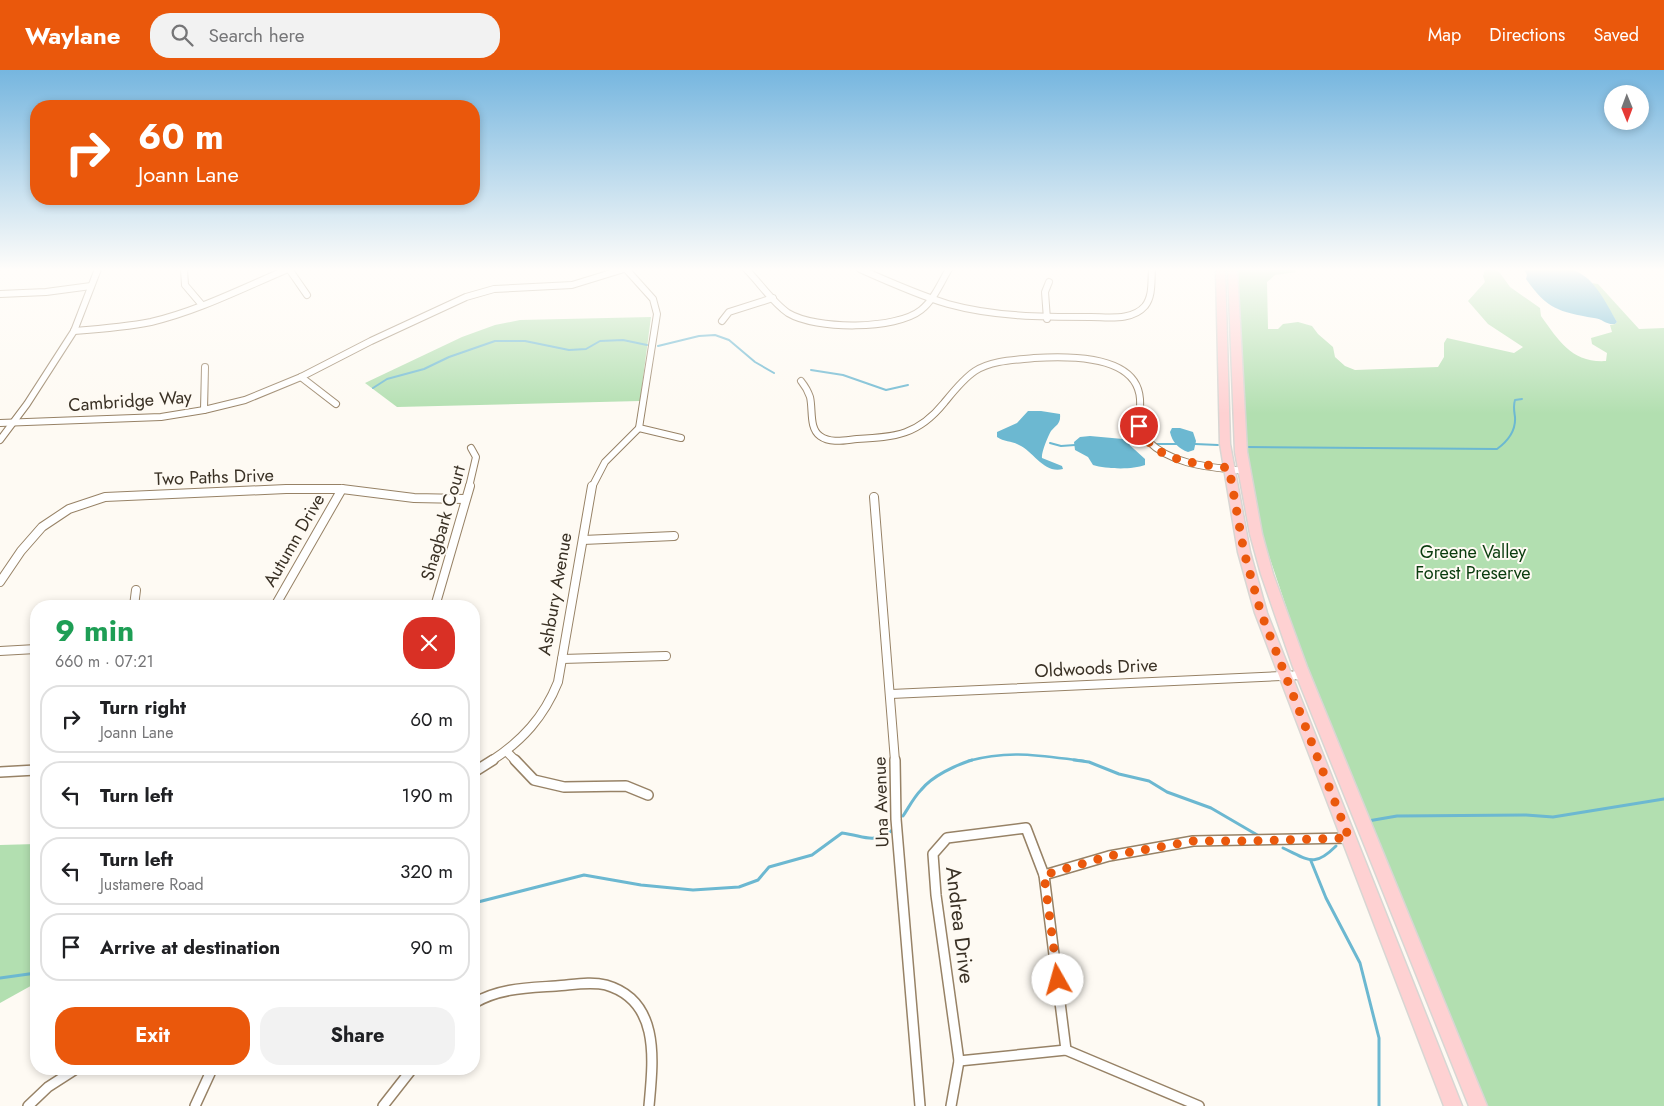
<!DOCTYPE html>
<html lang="en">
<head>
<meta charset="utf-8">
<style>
	:root { --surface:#fff; --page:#f2f2f2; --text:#202124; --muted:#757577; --line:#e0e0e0; --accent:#ea580c }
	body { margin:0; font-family:Jost,sans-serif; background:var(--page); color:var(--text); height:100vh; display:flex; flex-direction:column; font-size:19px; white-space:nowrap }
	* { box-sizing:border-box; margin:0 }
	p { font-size:16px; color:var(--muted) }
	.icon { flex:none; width:28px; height:28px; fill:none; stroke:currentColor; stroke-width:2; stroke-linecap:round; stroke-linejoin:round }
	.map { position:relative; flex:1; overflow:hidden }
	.drawer { position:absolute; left:30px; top:530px; width:450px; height:475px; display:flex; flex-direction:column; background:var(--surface); border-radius:20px; box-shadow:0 2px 8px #0003 }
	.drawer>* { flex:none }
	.top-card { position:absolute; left:30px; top:30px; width:450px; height:105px; border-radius:20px; box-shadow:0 2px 8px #0003; background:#ea580c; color:#fff; overflow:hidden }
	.needle { width:32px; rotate:179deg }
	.controls { position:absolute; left:1604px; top:15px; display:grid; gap:10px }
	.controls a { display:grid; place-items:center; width:45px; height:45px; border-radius:50%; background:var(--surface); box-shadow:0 2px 8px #0003; font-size:25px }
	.pin { position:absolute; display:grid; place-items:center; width:42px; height:42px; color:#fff; margin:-21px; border:2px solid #fff; border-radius:50%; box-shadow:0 1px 5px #0007 }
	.me { position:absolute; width:55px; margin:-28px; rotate:353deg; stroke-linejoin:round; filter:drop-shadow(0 0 4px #0008) }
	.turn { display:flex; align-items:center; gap:18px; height:105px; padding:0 25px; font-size:22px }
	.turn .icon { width:65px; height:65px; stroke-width:2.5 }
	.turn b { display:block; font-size:35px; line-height:42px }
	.round { display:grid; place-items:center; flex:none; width:52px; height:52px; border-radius:20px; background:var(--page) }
	.overview { display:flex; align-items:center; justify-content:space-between; height:85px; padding:0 25px }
	h1 { font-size:30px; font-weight:700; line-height:38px; color:#1e9e55 }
	.cta { display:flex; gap:10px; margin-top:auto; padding:10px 25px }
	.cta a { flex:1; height:58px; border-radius:20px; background:var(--accent); color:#fff; font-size:20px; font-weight:700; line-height:58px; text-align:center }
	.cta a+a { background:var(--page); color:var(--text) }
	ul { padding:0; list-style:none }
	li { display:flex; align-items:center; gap:15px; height:68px; margin:0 10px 8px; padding:0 15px; border:2px solid var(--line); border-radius:20px }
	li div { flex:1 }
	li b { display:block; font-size:19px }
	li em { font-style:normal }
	header { display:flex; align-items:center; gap:30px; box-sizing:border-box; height:70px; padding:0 25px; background:var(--accent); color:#fff }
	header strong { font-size:24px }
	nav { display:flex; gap:28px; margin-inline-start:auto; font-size:18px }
	.search { width:350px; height:45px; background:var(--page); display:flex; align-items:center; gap:12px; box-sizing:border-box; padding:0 18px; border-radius:20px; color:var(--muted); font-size:19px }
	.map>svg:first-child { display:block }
	.green { fill:#b2dfb0 }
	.water { fill:#6cb8d1 }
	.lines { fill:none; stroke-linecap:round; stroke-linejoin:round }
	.stream-far2 { stroke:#6cb8d1; stroke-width:2 }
	.stream-far1 { stroke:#6cb8d1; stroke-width:2.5 }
	.stream { stroke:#6cb8d1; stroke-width:3 }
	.minor-far2-casing { stroke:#978266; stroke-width:8 }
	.minor-far1-casing { stroke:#978266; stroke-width:10 }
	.minor-casing { stroke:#978266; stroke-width:12 }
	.primary-casing { stroke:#d8d6d3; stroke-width:3 }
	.minor-far2 { stroke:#fff; stroke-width:6 }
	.minor-far1 { stroke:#fff; stroke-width:8 }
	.minor { stroke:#fff; stroke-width:9 }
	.primary { fill:#fed1d2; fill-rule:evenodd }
	.route { stroke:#ea580c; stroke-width:9; stroke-dasharray:0 16.2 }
	.labels { text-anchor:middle; stroke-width:4; stroke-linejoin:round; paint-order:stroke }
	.street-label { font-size:18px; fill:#3a3125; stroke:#fefaf3 }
	.park-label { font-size:18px; fill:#0a3c0e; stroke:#fefaf3 }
	.near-street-label { font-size:21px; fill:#3a3125; stroke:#fefaf3 }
</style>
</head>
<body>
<header>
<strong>Waylane</strong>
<div class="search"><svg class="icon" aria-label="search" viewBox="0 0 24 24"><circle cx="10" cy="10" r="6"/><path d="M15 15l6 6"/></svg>Search here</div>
<nav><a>Map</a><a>Directions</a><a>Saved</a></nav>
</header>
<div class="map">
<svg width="1664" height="1036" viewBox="0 0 1664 1036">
	<rect width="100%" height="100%" fill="#fefaf3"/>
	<g class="green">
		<path d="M1238,199H1293L1296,202L1275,205L1267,212L1268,259H1278L1283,254L1298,252L1312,256L1318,264L1333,277L1335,287L1345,296L1355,300L1438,297L1444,287V273L1447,268L1514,283L1523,277L1488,254L1468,231L1485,212L1483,206L1485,200L1494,199L1500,203L1510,217L1540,238L1541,246C1559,271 1572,293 1606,291L1607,283L1592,274L1591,268L1612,262L1610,255L1615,254L1617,252L1592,213L1598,214L1639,259L1664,258V1036H1486L1299,575L1261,462L1246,384Z"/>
		<path d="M651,247L640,331L397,337L365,313L462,267L495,255L520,250Z"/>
		<path d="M36,774V913L0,933V775Z"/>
	</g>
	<g class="water">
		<path d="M1524,199C1538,199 1554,197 1568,199C1592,202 1606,233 1617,252L1615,254C1606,255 1603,249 1594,248C1559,242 1547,239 1526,209L1527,205Z"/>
		<path d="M1028,341H1041L1060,344C1061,354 1056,355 1051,361C1048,366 1041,383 1042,388L1062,396L1063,399C1044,404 1034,382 1019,375C1012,371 1004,372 997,367V362L1017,353Z"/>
		<path d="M1172,358H1180L1193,362L1196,371L1194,380L1188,382C1179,379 1172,372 1170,362Z"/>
		<path d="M1090,366L1123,369L1145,389V395C1132,400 1106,399 1093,395L1088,387L1075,380L1074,372L1080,367Z"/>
	</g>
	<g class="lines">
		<g class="stream-far2">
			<path d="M658,276L699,266L715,265L729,270L755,292L774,303"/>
			<path d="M811,300L843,305L886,320L908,315"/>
			<path d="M373,318L387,309L424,299L449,287L495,271H525L569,280L586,279L600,271L623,270L647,275"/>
			<path d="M1050,373L1061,376L1075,375"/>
			<path d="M1126,374H1143"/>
			<path d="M1155,374H1177"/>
			<path d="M1195,374L1218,375"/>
			<path d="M1246,377L1497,379C1508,371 1516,361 1515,347C1514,340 1513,336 1515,330L1522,329"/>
		</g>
		<path class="stream-far1" d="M968,691C1010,679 1042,686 1084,691"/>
		<g class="stream">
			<path d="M1074,690L1089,692L1119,704L1149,711L1167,722L1211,738L1259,766"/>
			<path d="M903,746C909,737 914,727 921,720C932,706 956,695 972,690"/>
			<path d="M1368,751L1397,746L1526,745L1553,747L1664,729"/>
			<path d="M1283,778C1309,790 1314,798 1336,776"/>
			<path d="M1311,791L1326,828L1360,893L1379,968V1036"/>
			<path d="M474,833L584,805L641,815L693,820L739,817L758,810L769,797L812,785L842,763C866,766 872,775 894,759"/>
			<path d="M0,908L36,903"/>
		</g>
		<g class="minor-far2-casing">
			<g id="minor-far2">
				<path d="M184,199L185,215L202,235"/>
				<path d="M289,199L307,225"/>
				<path d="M746,199C760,213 772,232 788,243C816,260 896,260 921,240C934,230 941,212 949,199"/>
				<path d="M860,199C889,212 918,225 948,234C995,247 1043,247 1091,247C1109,247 1132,251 1145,236C1153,226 1151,211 1152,199"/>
				<path d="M0,224L46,222L91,216"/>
				<path d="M1047,249L1045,222L1049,212"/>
				<path d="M722,251L729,242L773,228"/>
				<path d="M74,261C100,259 126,257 151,252C198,241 243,218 288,199"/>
				<path d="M301,307L336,334"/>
				<path d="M801,311C805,316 808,321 810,327C813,340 809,358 820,366C831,374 846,370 857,369C896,367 918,365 944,333C953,322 963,309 975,301C992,290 1016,290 1034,288C1065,286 1137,284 1140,329C1141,344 1136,359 1148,371C1173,396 1212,397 1244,401"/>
				<path d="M204,340L205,297"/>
				<path d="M0,353L161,347L204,340L245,330L301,307L371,271L466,227L494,219L572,215L624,199"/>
				<path d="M639,358L681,368"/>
				<path d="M0,370L27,334L74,261L98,199"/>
				<path d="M469,417L476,387L471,378"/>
				<path d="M592,417L605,392L639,358L657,244L653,229L626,199"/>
			</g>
		</g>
		<g class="minor-far1-casing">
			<g id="minor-far1">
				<path d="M874,427L895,691"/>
				<path d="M583,470L674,466"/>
				<path d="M0,512L21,481L42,457L69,439L105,427L286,419H342L414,428L465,429"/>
				<path d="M134,536L136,520"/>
				<path d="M275,536L342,419"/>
				<path d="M433,536L436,533L470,416"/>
				<path d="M0,581L36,579"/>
				<path d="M562,589L666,586"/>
				<path d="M891,624L1303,605"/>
				<path d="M507,682L516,691"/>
				<path d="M491,691C522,671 544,647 558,612L592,416"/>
			</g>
		</g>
		<g class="minor-casing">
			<g id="minor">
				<path d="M515,690L534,710L564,717L626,716L648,725"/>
				<path d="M895,690L896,749L920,1036"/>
				<path d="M0,702L36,700"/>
				<path d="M474,702L493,690"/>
				<path d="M1044,805L1109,786L1193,771L1349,768"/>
				<path d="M474,933C500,918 527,918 556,916C572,915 590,911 606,915C661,931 653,991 649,1036"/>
				<path d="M959,991L1066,980L1199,1036"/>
				<path d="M28,1036L48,1017L76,999"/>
				<path d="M195,1036L212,999"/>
				<path d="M383,1036L412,999"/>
				<path d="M951,1036L959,991L936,825L933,784L947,768L1026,758L1044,805L1066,980"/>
			</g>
		</g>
		<g class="primary-casing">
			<g id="primary">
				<path d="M1216,199H1225L1230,374L1250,482L1267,543L1462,1036H1444L1255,543L1238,482L1220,374Z"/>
				<path d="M1228,199H1237L1247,382L1262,464L1273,504L1307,597L1487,1036H1469L1293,597L1261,504L1250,464L1235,382Z"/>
			</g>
		</g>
		<use href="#minor-far2" class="minor-far2"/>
		<use href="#minor-far1" class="minor-far1"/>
		<use href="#minor" class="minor"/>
		<use href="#primary" class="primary"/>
	</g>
	<linearGradient id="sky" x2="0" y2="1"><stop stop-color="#76b6df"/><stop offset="0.58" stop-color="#fffdfa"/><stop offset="1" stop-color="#fffdfa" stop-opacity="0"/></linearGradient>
	<rect width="1664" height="344" fill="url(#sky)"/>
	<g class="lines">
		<path class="route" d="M1058,910L1044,805L1109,786L1193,771H1251L1349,768L1261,543L1244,482L1229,398C1196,393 1152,392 1139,356"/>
	</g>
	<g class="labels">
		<g class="street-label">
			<text transform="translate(130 331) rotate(-4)" y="6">Cambridge Way</text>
			<text transform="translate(214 407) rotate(-2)" y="6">Two Paths Drive</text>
			<text transform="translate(443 453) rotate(-74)" y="6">Shagbark Court</text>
			<text transform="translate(294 470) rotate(-60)" y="6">Autumn Drive</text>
			<text transform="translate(555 524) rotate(-80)" y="6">Ashbury Avenue</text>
			<text transform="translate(1096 598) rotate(-3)" y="6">Oldwoods Drive</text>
			<text transform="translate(881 732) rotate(-92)" y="6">Una Avenue</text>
		</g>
		<g class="park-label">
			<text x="1473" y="488">Greene Valley<tspan x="1473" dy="21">Forest Preserve</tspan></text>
		</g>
		<g class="near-street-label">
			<text transform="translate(960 855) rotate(83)" y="7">Andrea Drive</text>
		</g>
	</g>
</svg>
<div class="controls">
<a><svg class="needle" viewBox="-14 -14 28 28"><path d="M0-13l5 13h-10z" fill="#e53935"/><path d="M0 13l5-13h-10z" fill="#757577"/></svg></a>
</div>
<div class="pin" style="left:1139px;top:356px;background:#d93025"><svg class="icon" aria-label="arrive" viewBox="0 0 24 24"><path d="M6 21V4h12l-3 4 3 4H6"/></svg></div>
<svg class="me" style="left:1058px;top:910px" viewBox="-20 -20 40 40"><circle r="19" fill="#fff"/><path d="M0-13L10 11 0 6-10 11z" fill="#ea580c"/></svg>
<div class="top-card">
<div class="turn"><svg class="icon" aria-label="right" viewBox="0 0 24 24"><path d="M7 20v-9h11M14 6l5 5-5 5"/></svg><div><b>60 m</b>Joann Lane</div></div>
</div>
<section class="drawer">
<div class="overview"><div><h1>9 min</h1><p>660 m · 07:21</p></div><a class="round" style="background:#d93025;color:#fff"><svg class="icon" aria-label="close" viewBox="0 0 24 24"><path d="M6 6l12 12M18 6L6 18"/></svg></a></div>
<ul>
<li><svg class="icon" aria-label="right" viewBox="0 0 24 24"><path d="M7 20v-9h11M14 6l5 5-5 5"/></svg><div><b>Turn right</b><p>Joann Lane</p></div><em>60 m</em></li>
<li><svg class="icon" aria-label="left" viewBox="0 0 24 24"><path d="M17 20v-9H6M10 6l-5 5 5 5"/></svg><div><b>Turn left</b></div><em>190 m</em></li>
<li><svg class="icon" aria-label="left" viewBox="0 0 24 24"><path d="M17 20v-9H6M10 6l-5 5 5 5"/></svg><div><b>Turn left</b><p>Justamere Road</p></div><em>320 m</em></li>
<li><svg class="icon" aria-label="arrive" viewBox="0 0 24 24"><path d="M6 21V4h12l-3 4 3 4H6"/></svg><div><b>Arrive at destination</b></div><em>90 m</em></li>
</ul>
<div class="cta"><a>Exit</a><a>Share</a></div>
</section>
</div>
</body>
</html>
